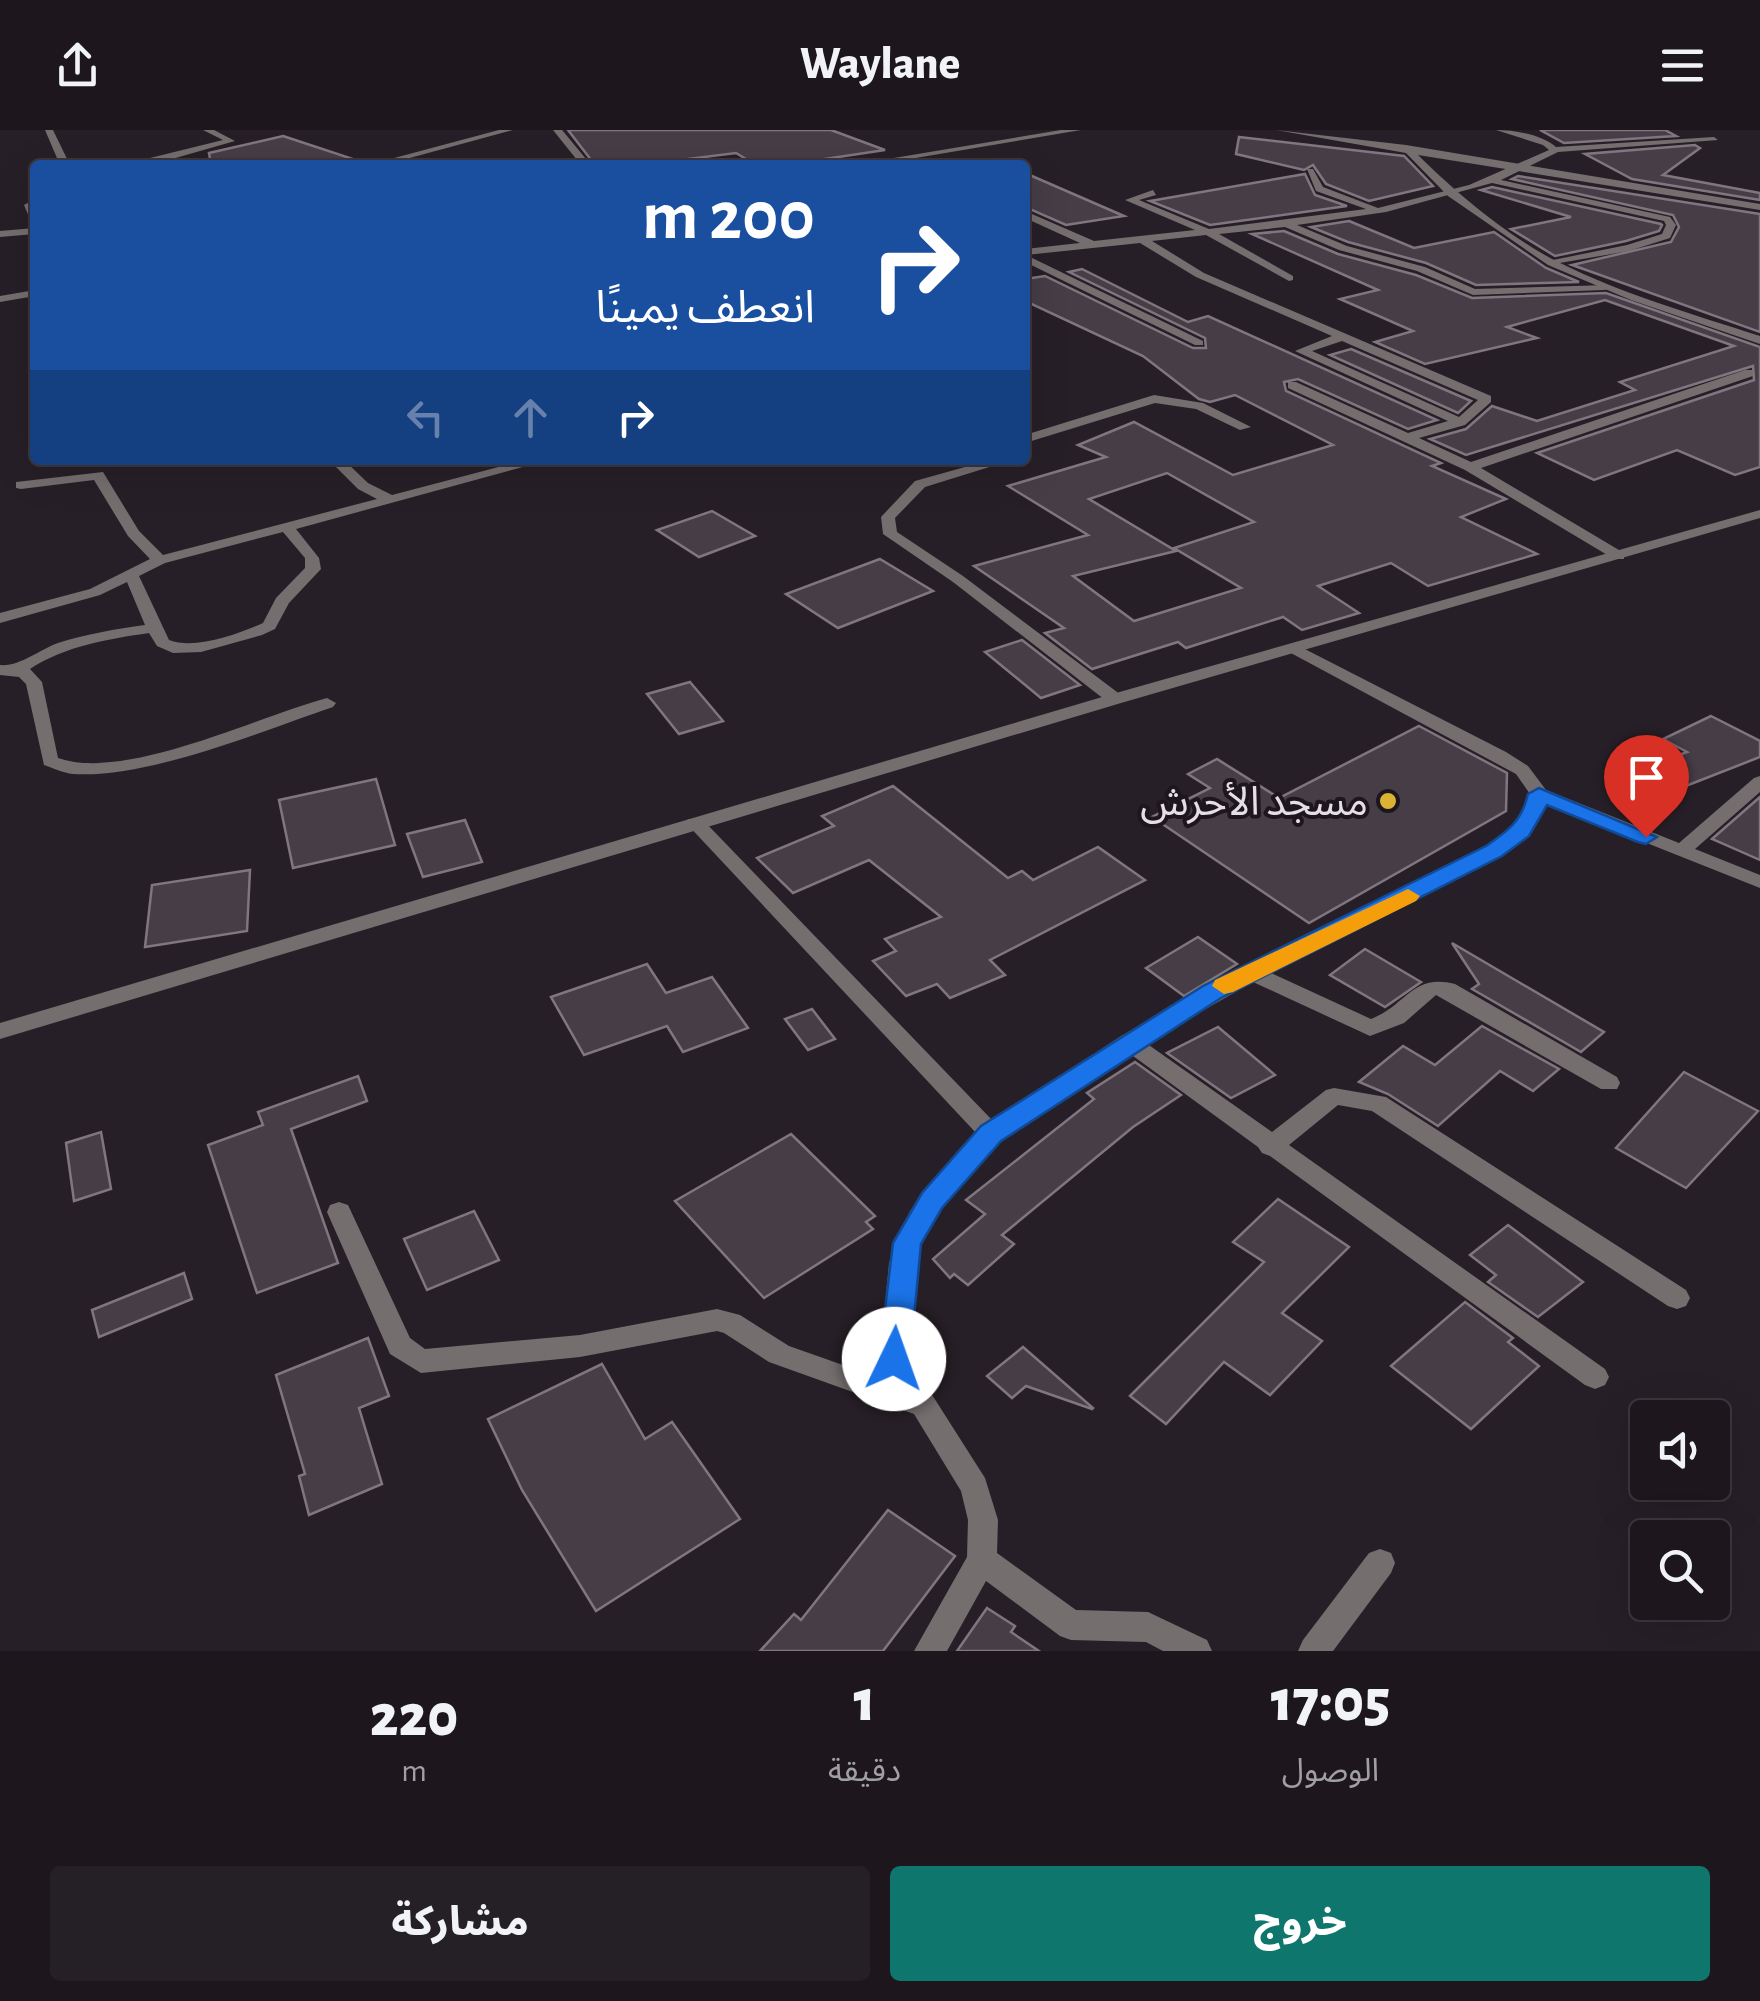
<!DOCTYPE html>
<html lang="ar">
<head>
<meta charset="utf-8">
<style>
	:root { --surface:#1d171d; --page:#252026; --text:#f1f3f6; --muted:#a09fa4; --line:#3b363b; --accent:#0f766e }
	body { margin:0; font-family:"Alegreya Sans","Noto Sans Arabic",sans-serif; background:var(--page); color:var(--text); direction:rtl; height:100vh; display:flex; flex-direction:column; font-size:38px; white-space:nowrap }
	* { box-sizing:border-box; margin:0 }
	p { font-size:32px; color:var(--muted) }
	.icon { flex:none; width:55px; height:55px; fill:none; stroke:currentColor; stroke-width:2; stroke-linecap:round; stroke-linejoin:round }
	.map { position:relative; height:1521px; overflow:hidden; direction:ltr }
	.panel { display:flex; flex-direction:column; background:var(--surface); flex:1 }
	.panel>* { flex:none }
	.banner { position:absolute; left:30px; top:30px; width:1000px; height:305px; border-radius:10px; box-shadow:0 10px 40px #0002,0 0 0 2px var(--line); direction:rtl; background:#1a4fa0; color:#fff; overflow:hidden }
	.fabs { position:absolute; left:1630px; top:1270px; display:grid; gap:20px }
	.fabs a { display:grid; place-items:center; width:100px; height:100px; border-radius:10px; background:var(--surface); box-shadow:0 10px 40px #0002,0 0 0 2px var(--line); font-size:50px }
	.pin { position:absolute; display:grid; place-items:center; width:85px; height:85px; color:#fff; margin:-102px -42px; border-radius:50% 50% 50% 0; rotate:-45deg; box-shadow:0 0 10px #0007 }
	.pin .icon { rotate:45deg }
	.me { position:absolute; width:110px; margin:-55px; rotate:3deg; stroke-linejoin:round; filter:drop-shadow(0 0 8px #0008) }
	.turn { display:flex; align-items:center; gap:35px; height:210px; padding:0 50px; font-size:45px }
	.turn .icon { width:130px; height:130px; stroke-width:2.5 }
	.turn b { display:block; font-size:70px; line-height:85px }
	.lanes { display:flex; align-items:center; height:95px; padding:0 50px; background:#0003; justify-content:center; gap:50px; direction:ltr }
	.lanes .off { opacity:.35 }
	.eta { display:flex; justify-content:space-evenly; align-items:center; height:170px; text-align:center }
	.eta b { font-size:60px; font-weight:800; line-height:70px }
	.action { display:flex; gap:20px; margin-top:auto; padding:20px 50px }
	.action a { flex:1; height:115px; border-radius:10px; background:var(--accent); color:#fff; font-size:40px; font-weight:800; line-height:115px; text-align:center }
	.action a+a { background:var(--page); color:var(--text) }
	header { display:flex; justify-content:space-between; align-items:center; height:130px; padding:0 50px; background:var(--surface); font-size:45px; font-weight:800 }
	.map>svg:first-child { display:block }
	.building { fill:#463d46; stroke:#80767f; stroke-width:2.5; fill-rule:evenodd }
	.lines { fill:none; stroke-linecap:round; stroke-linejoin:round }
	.minor { fill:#756e6f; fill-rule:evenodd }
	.tertiary { fill:#756e6f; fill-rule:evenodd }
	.route { fill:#1a73e8; stroke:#114b97; stroke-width:2.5 }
	.slow { fill:#f59e0b }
	.poi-dot { fill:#dcb233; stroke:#1d161e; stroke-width:4 }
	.labels { text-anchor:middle; stroke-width:8; stroke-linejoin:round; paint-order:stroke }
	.poi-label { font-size:40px; fill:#e5dfe5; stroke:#1d161e; text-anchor:end }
</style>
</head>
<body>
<header><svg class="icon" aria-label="menu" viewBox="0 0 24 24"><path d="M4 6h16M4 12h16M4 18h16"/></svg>Waylane<svg class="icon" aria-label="share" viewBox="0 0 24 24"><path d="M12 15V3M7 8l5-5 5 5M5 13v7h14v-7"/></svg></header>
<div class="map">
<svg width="1760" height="1521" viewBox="0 0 1760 1521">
	<rect width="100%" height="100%" fill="#271f27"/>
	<g class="building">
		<path d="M568,0H831L885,20L785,35H756L736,23L640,35H595Z"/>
		<path d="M1540,0H1665L1676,6L1564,13Z"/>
		<path d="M283,6L353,29L352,35H211L209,23Z"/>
		<path d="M1239,7L1404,26L1433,56L1369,71L1326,54L1313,35L1304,40L1236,24Z"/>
		<path d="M1695,15L1700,18L1663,45L1760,63V70L1632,49L1585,24Z"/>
		<path d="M1025,43L1124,86L1066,95L1025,77Z"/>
		<path d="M1305,44L1315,65L1347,76L1210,95L1150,71Z"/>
		<path d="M1518,46L1760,84V202L1572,135L1671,112L1679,97L1673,85L1512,49Z"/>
		<path d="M1492,57L1661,94L1662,95L1659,101L1626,111L1555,126L1511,99L1571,87L1481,60Z"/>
		<path d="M1349,91L1414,118L1494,102L1546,138L1579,152L1476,155L1426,133L1348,112L1311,97Z"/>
		<path d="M1284,101L1338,124L1416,145L1472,168L1606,163L1760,217V337L1735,345L1677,320L1594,350L1537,323L1754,250L1753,236L1466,325L1430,309L1466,299L1492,276L1537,291L1635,260L1620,252L1734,216L1605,170L1507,197L1537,208L1425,234L1375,212L1413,201L1340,169L1378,160L1252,104Z"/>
		<path d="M1082,139L1188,192L1208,186L1437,290L1408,299L1298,249L1284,252L1286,261L1441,333L1432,336L1506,369L1461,387L1537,424L1428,456L1391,433L1318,456L1359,483L1302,500L1283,487L1186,518L1178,512L1092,539L1045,503L1064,498L974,436L1088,405L1008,356L1106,327L1078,315L1134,292L1233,345L1333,315L1235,265L1210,272L1199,269L1143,226L1025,171V149L1045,146L1193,218H1206L1205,208L1069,142ZM1167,343L1254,392L1174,418L1241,458L1134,491L1073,446L1176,421L1089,369Z"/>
		<path d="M1351,219L1471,271L1458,283L1330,225Z"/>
		<path d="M712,381L755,406L699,427L657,400Z"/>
		<path d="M880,429L933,461L838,498L786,464Z"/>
		<path d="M1022,510L1080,555L1041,568L985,522Z"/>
		<path d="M690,552L723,591L679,604L647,564Z"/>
		<path d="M1711,586L1760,611V627L1655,668L1622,647L1687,622L1663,609Z"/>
		<path d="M1419,596L1507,643L1506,681L1309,793L1152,687L1210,658L1188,644L1217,629L1279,668Z"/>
		<path d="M376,649L395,715L293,738L279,670Z"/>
		<path d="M893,656L1008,748L1022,741L1033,750L1098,717L1145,750L990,830L1005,845L950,868L937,854L906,866L873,831L896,821L885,809L941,787L869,730L793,763L757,728L834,696L822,686Z"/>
		<path d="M1760,667V730L1712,709Z"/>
		<path d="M465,690L482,732L423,747L407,704Z"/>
		<path d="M250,740L247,801L145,817L152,755Z"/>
		<path d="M1198,807L1237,834L1184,866L1146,838Z"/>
		<path d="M1452,813L1604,902L1581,922L1472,859L1479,854Z"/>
		<path d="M1365,819L1421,852L1385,877L1330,845Z"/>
		<path d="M647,834L666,863L712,847L748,898L683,922L667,896L584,925L551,867Z"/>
		<path d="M812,879L835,909L808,920L785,889Z"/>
		<path d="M1482,896L1559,939L1533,961L1500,941L1438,996L1388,964L1359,952L1403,916L1435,935Z"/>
		<path d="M1218,897L1275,945L1231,968L1167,923Z"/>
		<path d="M1135,932L1181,965L1133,997L1002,1105L1014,1114L968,1155L954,1144L950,1148L933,1129L985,1084L966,1070L1094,969L1087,963Z"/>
		<path d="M1684,942L1758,981L1686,1058L1616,1018Z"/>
		<path d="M358,946L367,971L291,999L338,1133L257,1163L208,1015L263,995L258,982Z"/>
		<path d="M101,1002L111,1059L74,1071L66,1013Z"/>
		<path d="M791,1004L875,1086L866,1092L873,1099L764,1168L675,1071Z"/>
		<path d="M1278,1069L1349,1117L1282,1183L1322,1211L1270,1265L1224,1232L1166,1294L1130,1266L1264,1132L1233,1112Z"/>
		<path d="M474,1081L499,1130L427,1160L404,1109Z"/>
		<path d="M1508,1095L1583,1152L1538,1187L1488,1152L1496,1145L1470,1125Z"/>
		<path d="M184,1143L192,1169L99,1207L92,1180Z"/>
		<path d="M1465,1172L1513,1208L1508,1212L1539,1236L1471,1299L1391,1236Z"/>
		<path d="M368,1208L389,1266L359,1278L382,1354L309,1385L299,1346L305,1344L276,1245Z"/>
		<path d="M1023,1217L1093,1278L1092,1279L1026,1256L1012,1268L987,1246Z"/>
		<path d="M602,1234L645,1309L672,1292L740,1389L596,1481L522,1360L488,1289Z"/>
		<path d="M888,1380L955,1426L883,1521H760L794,1484L801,1490Z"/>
		<path d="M987,1478L1015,1496L1011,1502L1039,1521H957Z"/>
	</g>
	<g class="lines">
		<g class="minor">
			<path d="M45,0H53L70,35H60Z"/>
			<path d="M203,0H214L235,11L151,35L150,28L223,10Z"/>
			<path d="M499,0H513L384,35H368Z"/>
			<path d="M553,0H562L591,35H581Z"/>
			<path d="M1496,0C1515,0 1542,5 1556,17L1714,7L1718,10L1558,22L1501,50L1670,87L1676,95L1670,108L1629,121L1548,135V131L1627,115L1662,104L1666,95L1664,91L1492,53L1386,82L1297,95L1347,116L1425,137L1475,159L1608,155V159L1604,160L1473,165L1417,141L1339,120L1285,97L1219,104L1293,146V150L1289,151L1206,105L1152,111L1204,143L1491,266V272L1465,295L1419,308L1471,332L1745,240H1753V246L1481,338L1624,423V429H1614L1465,340L1288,258V252H1296L1408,303L1448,291L1295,221L1332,206L1196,147L1140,113L1026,125L1203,211V215H1195L1025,132V119L1080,113L1025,88V81L1094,111L1195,100L1125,70L1153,60L1156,65L1139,70L1209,99L1366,79L1316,61L1307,39H1313L1323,57L1378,78L1469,55L1549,20L1543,15ZM1342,211L1478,270L1459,287L1312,221Z"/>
			<path d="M35,69V92L30,89L24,75Z"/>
			<path d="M35,98V104L0,107V101Z"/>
			<path d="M1154,265L1203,273L1251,297L1240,300L1196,279L1155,273L1025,313V305Z"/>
			<path d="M329,330H344L368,353L392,365L525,330H548L296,399L319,428L321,439L289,473L275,499L262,505L201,522L173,523L157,516L149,503C108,509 65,516 30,539L42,552L58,628C125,652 259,586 327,568L336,573L333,577C262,601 147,649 73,644C63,643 53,638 44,635L26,554L19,547L0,545V535C19,537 39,520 58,513C86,504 116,499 145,495L127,452L100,465L0,493V483L90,459L150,429L128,406L94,350L21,359L16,358V352L103,342L139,401L163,425L377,369L358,359ZM283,402L305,428V438L276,468L263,493C238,504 196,520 169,510L139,446L165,433Z"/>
			<path d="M990,330H1012L925,357L895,388L897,402L963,446L1121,565L1124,569L1121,573H1109L953,452L883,404L881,387L915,351Z"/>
			<path d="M1295,514L1506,622L1528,636L1546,660L1679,713L1754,648L1760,646V662L1695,719L1760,745V758L1546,673L1530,701L1501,725L1316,816L1269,842L1371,889C1407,875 1412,843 1455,854L1617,947L1620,953L1617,959H1601L1436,865L1404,893L1370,906L1253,852L1146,913L1272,1002L1326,960L1334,958L1386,967L1686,1160L1690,1168L1686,1176L1677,1179L1668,1176L1372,981L1338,975L1289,1015L1605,1239L1609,1247L1605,1255L1595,1259L1585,1255L1270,1026L1262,1023L1258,1017L1129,923L999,1010L930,1093L915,1133L908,1227L985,1348L998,1390L997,1423L1076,1480L1148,1482L1207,1510L1212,1521H1163L1146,1512L1071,1510L1060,1506L986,1451L947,1521H914L967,1427L968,1390L961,1361L914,1284L769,1232L724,1203L717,1201L580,1227L421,1243L390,1224L327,1082L330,1075L339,1072L348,1075L410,1208L425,1219L580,1205L717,1179L740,1185L789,1216L894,1253L880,1229L889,1133L910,1081L977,1004L686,693L688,689H702L993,991L1121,906L1242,837L1487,717L1516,693L1530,664L1516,644L1289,522V516Z"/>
			<path d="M1380,1419L1391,1423L1395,1433L1391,1443L1333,1521H1298L1303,1510L1369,1423Z"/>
		</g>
		<g class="tertiary">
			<path d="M1061,0H1081L874,35H852Z"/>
			<path d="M1276,0L1406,15L1760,74V80L1418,25C1455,62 1510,108 1558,132C1622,164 1692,184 1760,206V214L1631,170L1548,135L1448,66L1406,23Z"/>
			<path d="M35,160V166L0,172V166Z"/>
			<path d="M1760,380V388L1121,573L0,909V893L1109,565Z"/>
		</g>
	</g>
	<path class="route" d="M1539,658L1657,707L1646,714L1638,712L1547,675L1529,706L1502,726L1221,868L1001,1011L942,1078L921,1114L910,1229L905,1238L894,1242L884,1238L879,1229L893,1113L922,1063L981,996L1203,856L1486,716C1508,701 1522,691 1528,664Z"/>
	<path class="slow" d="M1408,759L1420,766L1416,771L1233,862L1224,864L1212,856L1215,850Z"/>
	<circle class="poi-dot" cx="1388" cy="671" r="10"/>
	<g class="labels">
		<g class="poi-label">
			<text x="1368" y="685">مسجد الأحرش</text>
		</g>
	</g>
</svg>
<div class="fabs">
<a><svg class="icon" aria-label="sound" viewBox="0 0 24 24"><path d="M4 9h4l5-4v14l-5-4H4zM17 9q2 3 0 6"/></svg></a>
<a><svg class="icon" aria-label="search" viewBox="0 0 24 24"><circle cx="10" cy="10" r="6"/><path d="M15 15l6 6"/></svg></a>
</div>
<div class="pin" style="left:1646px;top:707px;background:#d93025"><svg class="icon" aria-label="arrive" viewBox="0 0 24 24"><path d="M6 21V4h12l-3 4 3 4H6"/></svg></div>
<svg class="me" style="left:894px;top:1229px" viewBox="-20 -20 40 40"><circle r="19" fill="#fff"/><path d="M0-13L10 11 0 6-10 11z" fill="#1a73e8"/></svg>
<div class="banner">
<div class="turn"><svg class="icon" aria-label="right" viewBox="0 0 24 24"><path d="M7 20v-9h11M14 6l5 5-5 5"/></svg><div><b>200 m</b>انعطف يمينًا</div></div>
<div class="lanes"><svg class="icon off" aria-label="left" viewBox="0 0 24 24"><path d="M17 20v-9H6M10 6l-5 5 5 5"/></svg><svg class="icon off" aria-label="ahead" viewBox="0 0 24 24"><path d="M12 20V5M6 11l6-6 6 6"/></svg><svg class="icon" aria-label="right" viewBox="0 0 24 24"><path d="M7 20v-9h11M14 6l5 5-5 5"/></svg></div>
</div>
</div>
<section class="panel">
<div class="eta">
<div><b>17:05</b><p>الوصول</p></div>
<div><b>1</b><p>دقيقة</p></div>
<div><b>220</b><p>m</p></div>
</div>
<div class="action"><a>خروج</a><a>مشاركة</a></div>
</section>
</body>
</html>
